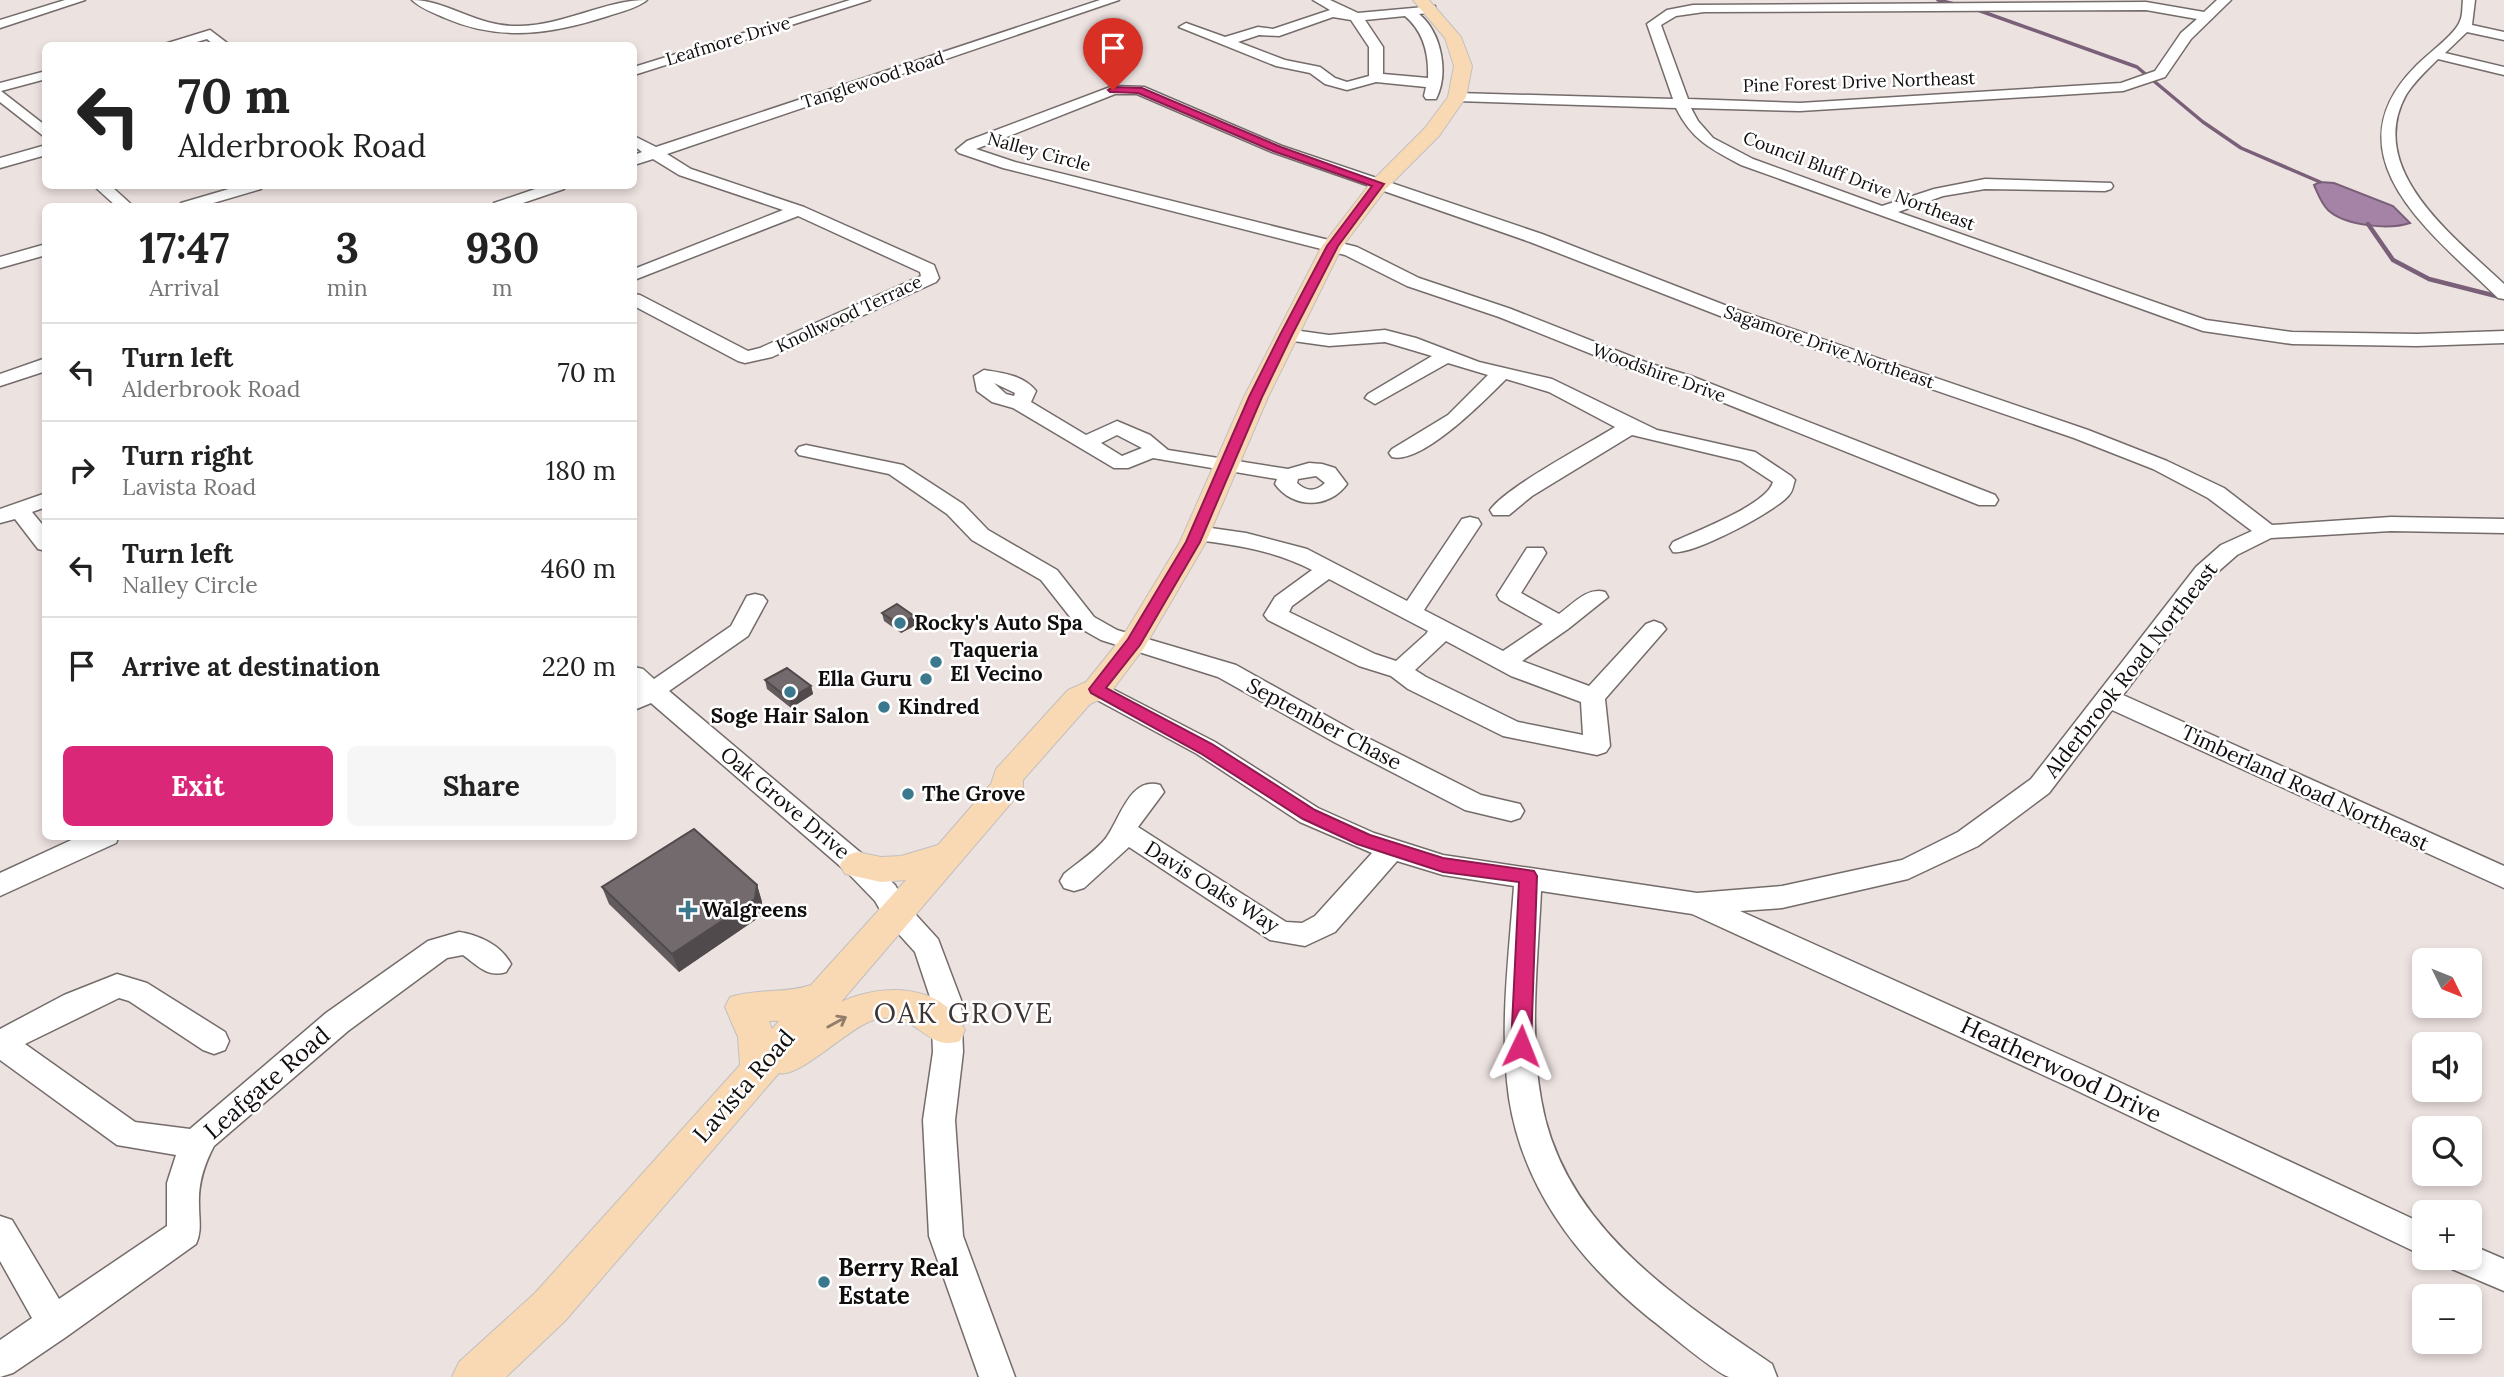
<!DOCTYPE html>
<html lang="en">
<head>
<meta charset="utf-8">
<style>
	:root { --surface:#fff; --page:#f6f6f6; --text:#222; --muted:#767676; --line:#e0e0e0; --accent:#db2777 }
	body { margin:0; font-family:Lora,serif; background:var(--page); color:var(--text); height:100vh; display:flex; flex-direction:column; font-size:26px; white-space:nowrap }
	* { box-sizing:border-box; margin:0 }
	p { font-size:23px; color:var(--muted) }
	.icon { flex:none; width:38px; height:38px; fill:none; stroke:currentColor; stroke-width:2; stroke-linecap:round; stroke-linejoin:round }
	.map { position:relative; flex:1; overflow:hidden }
	.panel { position:absolute; left:42px; top:203px; width:595px; height:637px; display:flex; flex-direction:column; background:var(--surface); border-radius:10px; box-shadow:0 4px 10px #0003 }
	.panel>* { flex:none }
	.top-card { position:absolute; left:42px; top:42px; width:595px; height:147px; border-radius:10px; box-shadow:0 4px 10px #0003; background:#fff; color:var(--text); overflow:hidden }
	.needle { width:46px; rotate:133deg }
	.fabs { position:absolute; left:2412px; top:948px; display:grid; gap:14px }
	.fabs a { display:grid; place-items:center; width:70px; height:70px; border-radius:10px; background:var(--surface); box-shadow:0 4px 10px #0003; font-size:35px }
	.pin { position:absolute; display:grid; place-items:center; width:60px; height:60px; color:#fff; margin:-72px -30px; border-radius:50% 50% 50% 0; rotate:-45deg; box-shadow:0 0 7px #0007 }
	.pin .icon { rotate:45deg }
	.me { position:absolute; width:77px; margin:-38px; rotate:2deg; stroke-linejoin:round; filter:drop-shadow(0 0 5px #0008) }
	.turn { display:flex; align-items:center; gap:24px; height:147px; padding:0 21px; font-size:32px }
	.turn .icon { width:91px; height:91px; stroke-width:2.5 }
	.turn b { display:block; font-size:49px; line-height:60px }
	.eta { display:flex; justify-content:space-evenly; align-items:center; height:119px; text-align:center }
	.eta b { font-size:42px; font-weight:700; line-height:49px }
	.action { display:flex; gap:14px; margin-top:auto; padding:14px 21px }
	.action a { flex:1; height:80px; border-radius:10px; background:var(--accent); color:#fff; font-size:28px; font-weight:700; line-height:80px; text-align:center }
	.action a+a { background:var(--page); color:var(--text) }
	ul { padding:0; list-style:none }
	li { display:flex; align-items:center; gap:21px; height:98px; padding:0 21px; border-top:2px solid var(--line) }
	li div { flex:1 }
	li b { display:block; font-size:26px }
	li em { font-style:normal }
	.map>svg:first-child { display:block }
	.water { fill:#a583a6; stroke:#796078; stroke-width:2 }
	.lines { fill:none; stroke-linecap:round; stroke-linejoin:round }
	.stream-far1 { stroke:#796078; stroke-width:3.5 }
	.stream { stroke:#796078; stroke-width:4.5 }
	.minor-casing { stroke:#746c6a; stroke-width:3 }
	.major-casing { stroke:#c1c0c0; stroke-width:2 }
	.minor { fill:#fff; fill-rule:evenodd }
	.major { fill:#f9d8b4; fill-rule:evenodd }
	.wall { fill:#625b5d }
	.shaded-wall { fill:#504a4c }
	.building { fill:#726a6c; stroke:#504a4c; stroke-width:2 }
	.oneway { stroke:#917d69 }
	.route { fill:#db2777; stroke:#8e194d; stroke-width:2 }
	.poi-dot { fill:#3b788e; stroke:#fff; stroke-width:2.5 }
	.labels { text-anchor:middle; stroke-width:5; stroke-linejoin:round; paint-order:stroke }
	.far-street-label { font-size:18px; fill:#110e0d; stroke:#fff }
	.poi-label { font-size:21px; font-weight:bold; fill:#110e0d; stroke:#fff; text-anchor:start }
	.street-label { font-size:21px; fill:#110e0d; stroke:#fff }
	.near-street-label { font-size:24px; fill:#110e0d; stroke:#fff }
	.near-poi-label { font-size:24px; font-weight:bold; fill:#110e0d; stroke:#fff; text-anchor:start }
	.near-neighbourhood-label { font-size:28px; letter-spacing:2px; fill:#3d3534; stroke:#fff }
</style>
</head>
<body>
<div class="map">
<svg width="2504" height="1377" viewBox="0 0 2504 1377">
	<rect width="100%" height="100%" fill="#ece2e0"/>
	<path class="water" d="M2320,182L2334,183L2393,206L2410,223C2389,230 2345,226 2328,210C2321,203 2318,194 2314,185Z"/>
	<g class="lines">
		<g class="stream-far1">
			<path d="M1938,0L1959,5"/>
			<path d="M1972,8L2137,67L2203,122L2241,148L2320,182"/>
		</g>
		<path class="stream" d="M2368,224L2393,260L2429,279L2504,298"/>
		<g class="minor-casing">
			<g id="minor">
				<path d="M65,0H85L0,28V20Z"/>
				<path d="M412,0C448,0 477,28 521,26C565,25 605,0 647,0C638,8 620,12 608,16C552,34 500,42 445,18C434,13 420,8 412,0Z"/>
				<path d="M850,0H870L634,75V67Z"/>
				<path d="M1100,0H1119L667,154L691,169L804,207L934,265L939,278L936,282L772,357L745,363L738,361L634,306V294L640,295L748,351L760,348L921,276L920,272L798,216L634,280V269L783,210L679,175L653,159L634,165V155L642,152L634,146V136L656,147Z"/>
				<path d="M1313,0H1330L1358,13L1435,6V12L1419,14C1442,33 1449,74 1436,99H1426L1424,96L1426,87L1376,82L1347,90L1325,84L1310,73L1276,66L1179,27L1186,23L1225,37L1258,27L1273,29L1330,10ZM1405,16C1424,32 1429,54 1428,78L1383,74V47L1365,20ZM1333,17L1351,20L1369,47V76L1347,82L1335,78L1320,67L1285,60L1238,42L1259,35L1279,36Z"/>
				<path d="M2217,0H2231L2191,39L2165,77L2123,91L1800,111L1691,108L1698,121L1713,138L1753,159L1882,206L1934,189L1985,179L2111,183L2113,186L2111,189L2105,191L1985,189L1943,196L1898,212L2206,320L2292,332L2417,334L2504,331V343L2417,346L2292,344L2203,331L1741,165C1711,149 1692,140 1676,108L1457,101L1450,97L1457,93L1673,99L1647,24L1667,10L1693,5L2146,2L2204,12ZM2146,10L2197,19L2181,33L2155,71L2121,83L1800,103L1688,99L1661,25L1676,16L1704,12Z"/>
				<path d="M2463,0H2475L2472,25L2504,32V40L2467,32L2445,53L2504,67V75L2438,59C2427,70 2414,82 2406,95C2364,171 2457,239 2504,284V299L2498,298C2435,236 2326,157 2415,67C2426,55 2455,35 2460,21C2463,15 2462,7 2463,0Z"/>
				<path d="M210,30L231,46H215L207,39L183,46H158Z"/>
				<path d="M46,71V79L1,91L46,126V138L0,102V83Z"/>
				<path d="M1113,86L1144,87L1282,146L1542,234L1740,311L2088,430L2167,461L2224,488L2272,525L2391,517L2504,519V533L2391,531L2271,538L2237,555L2212,577L2123,695L2504,866V888L2112,710L2049,793L1978,846L1908,879L1782,908L1740,911L2089,1068L2424,1224V1256L2067,1086L1692,914L1541,891C1538,959 1529,1031 1541,1099C1562,1225 1674,1297 1772,1364L1777,1377C1763,1377 1743,1377 1729,1377C1715,1373 1663,1328 1648,1317C1579,1261 1523,1189 1509,1098C1499,1029 1509,956 1514,886L1443,875L1397,861L1335,932L1305,946L1270,940L1129,847L1084,888L1074,891L1064,888L1060,881L1064,874C1077,863 1096,851 1106,838C1120,819 1130,776 1160,785L1164,792L1138,827L1286,922L1302,923L1315,916L1372,853L1300,822L1197,754L1088,695L1085,689L1088,683L1097,681L1215,742L1318,808L1374,833L1443,855L1697,893L1782,886L1902,860L1958,832L2031,779L2196,567L2221,545L2252,531L2208,498L2153,469L2074,438L1728,319L1530,242L1272,152L1137,94H1115L976,149L1015,162L1357,247L1419,278L1511,309L1648,363L1691,376L1995,495L1998,500L1995,505H1979L1677,384L1634,371L1499,317L1407,286L1345,255L1003,168L959,153L956,150L967,141Z"/>
				<path d="M46,145V155L0,168V158Z"/>
				<path d="M94,186H111L133,206H116Z"/>
				<path d="M239,186H263L261,189L203,206H179L181,203Z"/>
				<path d="M544,186H566L564,189L514,206H492L494,203Z"/>
				<path d="M46,244V255L0,268V257Z"/>
				<path d="M1286,329L1329,335L1385,330L1416,338L1479,362L1552,379L1657,430L1755,452L1791,476L1795,480C1793,485 1793,491 1789,495C1777,511 1691,556 1673,552L1670,547L1673,542C1696,531 1767,505 1773,482L1741,461L1632,435L1532,496L1509,515H1493L1490,510C1506,487 1588,444 1615,427L1549,392L1506,379C1486,399 1422,465 1392,457L1389,453L1392,449L1448,415L1488,375L1448,363L1375,404L1365,398L1368,394L1432,356L1385,342L1329,346L1279,339L1277,335Z"/>
				<path d="M46,358V371L0,386V374Z"/>
				<path d="M984,370C1003,373 1023,375 1036,391L1031,402L1086,435L1117,421L1150,435L1168,450L1288,469L1309,463L1322,464L1335,468L1347,484C1329,509 1293,509 1275,484L1277,479L1153,458L1128,468H1114L1013,408L992,402L977,391L974,376ZM994,383L1015,393L1014,396L1006,394ZM1117,435L1142,448L1122,456L1101,443ZM1316,476L1325,483C1315,492 1307,492 1297,483L1298,479Z"/>
				<path d="M806,445L903,465L963,504L988,530L1057,570L1094,617L1117,630L1236,665L1352,730L1481,795L1520,804L1524,811L1520,818L1511,821L1465,810L1334,742L1218,677L1101,640L1078,627L1041,580L972,540L947,514L889,474L799,455L796,451L799,447Z"/>
				<path d="M46,493V507L32,512L46,529V551L38,549L15,519L0,523V509Z"/>
				<path d="M1470,517L1478,519L1481,524L1424,610L1503,651L1543,624L1500,600L1497,595L1527,548H1543L1546,553L1521,593L1559,614C1573,604 1587,587 1605,592L1608,597L1568,629L1522,661L1589,686L1646,624L1654,621L1662,624L1666,629L1605,699L1610,746L1606,752L1597,755L1503,736L1408,689L1391,676L1359,666L1268,620L1264,615L1275,597L1312,570C1276,551 1237,545 1197,540L1189,538L1186,533L1189,528L1197,526L1246,533L1307,549L1407,601L1462,519ZM1329,579L1428,631L1426,634L1396,661L1375,654L1289,612L1292,606ZM1446,641L1511,676L1581,702L1583,735L1518,722L1426,677L1415,670Z"/>
				<path d="M755,594L763,596L767,601L748,636L669,691L867,858L895,885L906,904L938,939L961,1000L963,1052L955,1120L963,1236L1015,1377H979L929,1236L923,1120L933,1052L931,1000L915,952L886,920L875,901L847,872L651,703L634,710L636,690L634,667L643,669L654,679L731,626L747,596Z"/>
				<path d="M80,836H119L116,843L0,896V873Z"/>
				<path d="M459,932C479,935 501,945 511,964L506,972C488,978 478,966 463,955L447,958L348,1031L214,1146C204,1165 198,1183 199,1205C199,1220 202,1231 196,1244L66,1337L13,1373L0,1377V1340L32,1318L0,1261V1216L12,1220L59,1299L167,1226V1183L176,1155L117,1145L0,1060V1029L64,995L117,974L147,983L225,1032L229,1041L225,1050L214,1054L203,1050L129,1001L119,998L25,1044L135,1122L190,1129L326,1013L428,941Z"/>
				<path d="M2469,1244L2504,1259V1291L2452,1269L2447,1258H2469Z"/>
			</g>
		</g>
		<g class="major-casing">
			<path id="major" d="M1413,0H1429L1461,37L1472,66L1466,97L1439,136L1386,189L1342,247L1268,397L1206,542L1144,648L1108,696L1090,704L1023,780V787L1018,795L841,1002C882,983 942,983 965,1030L960,1041C923,1053 917,1005 871,1021C849,1028 798,1079 779,1073L565,1321L506,1377H452L459,1362L535,1293L740,1065L738,1037L725,1007L730,997C757,988 785,994 811,985L906,880L881,882L845,874L840,865L845,856L857,852L881,857L901,856L938,845L991,784L996,769L1068,690L1086,682L1123,636L1180,542L1244,397L1322,246L1372,181L1425,128L1448,97L1454,66L1445,38ZM769,1021H779L772,1029Z"/>
		</g>
		<use href="#minor" class="minor"/>
		<use href="#major" class="major"/>
	</g>
	<g class="wall">
		<path d="M882,613L914,616L916,625L901,633L884,621Z"/>
		<path d="M765,680L811,686L813,694L791,708L767,689Z"/>
		<path d="M757,885L762,902L761,916L679,972L609,904L602,887Z"/>
	</g>
	<g class="shaded-wall">
		<path d="M914,616L916,625L901,633L900,625Z"/>
		<path d="M811,686L813,694L791,708L789,699Z"/>
		<path d="M757,885L762,902L761,916L679,972L672,954Z"/>
	</g>
	<g class="building">
		<path d="M897,604L914,616L900,625L882,613Z"/>
		<path d="M787,668L811,686L789,699L765,680Z"/>
		<path d="M694,829L757,885L755,899L672,954L602,887Z"/>
	</g>
	<defs><path id="oneway-shaft" d="M-6 0H5M1.5-3L5.5 0L1.5 3" fill="none" stroke-width="1.6" stroke-linecap="round" stroke-linejoin="round" transform="scale(1.75)"/></defs>
	<use class="oneway" href="#oneway-shaft" transform="translate(837 1022) rotate(-29)"/>
	<path class="route" d="M1113,87L1142,88L1281,147L1384,184L1338,246L1292,335L1262,397L1200,542L1140,645L1106,688L1212,744L1315,810L1370,835L1443,858L1534,871L1537,876L1531,1046L1528,1052L1521,1054L1514,1052L1511,1046L1519,882L1443,872L1357,844L1303,819L1200,753L1091,693L1089,689L1128,639L1186,542L1249,397L1280,335L1327,246L1372,186L1273,151L1138,93L1110,92L1108,90Z"/>
	<g class="poi-dot">
		<circle cx="900" cy="623" r="7"/>
		<circle cx="936" cy="662" r="7"/>
		<circle cx="926" cy="679" r="7"/>
		<circle cx="790" cy="692" r="7"/>
		<circle cx="884" cy="707" r="7"/>
		<circle cx="908" cy="794" r="7"/>
		<path d="M684.5 899.5h7v7h7v7h-7v7h-7v-7h-7v-7h7z"/>
		<circle cx="824" cy="1282" r="7"/>
	</g>
	<g class="labels">
		<g class="far-street-label">
			<text transform="translate(728 41) rotate(-17)" y="6">Leafmore Drive</text>
			<text transform="translate(873 80) rotate(-18)" y="6">Tanglewood Road</text>
			<text transform="translate(1859 82) rotate(-2)" y="6">Pine Forest Drive Northeast</text>
			<text transform="translate(1039 152) rotate(15)" y="6">Nalley Circle</text>
			<text transform="translate(1859 181) rotate(21)" y="6">Council Bluff Drive Northeast</text>
			<text transform="translate(849 314) rotate(-25)" y="6">Knollwood Terrace</text>
			<text transform="translate(1829 347) rotate(19)" y="6">Sagamore Drive Northeast</text>
			<text transform="translate(1659 373) rotate(20)" y="6">Woodshire Drive</text>
		</g>
		<g class="poi-label">
			<text x="914" y="630">Rocky's Auto Spa</text>
			<text x="950" y="657">Taqueria<tspan x="950" dy="24">El Vecino</tspan></text>
			<text x="912" y="686" text-anchor="end">Ella Guru</text>
			<text x="898" y="714">Kindred</text>
			<text x="790" y="723" text-anchor="middle">Soge Hair Salon</text>
			<text x="922" y="801">The Grove</text>
			<text x="702" y="917">Walgreens</text>
		</g>
		<g class="street-label">
			<text transform="translate(2131 670) rotate(-52)" y="7">Alderbrook Road Northeast</text>
			<text transform="translate(1324 724) rotate(28)" y="7">September Chase</text>
			<text transform="translate(2305 788) rotate(25)" y="7">Timberland Road Northeast</text>
			<text transform="translate(785 803) rotate(40)" y="7">Oak Grove Drive</text>
			<text transform="translate(1212 887) rotate(32)" y="7">Davis Oaks Way</text>
		</g>
		<g class="near-street-label">
			<text transform="translate(2061 1070) rotate(25)" y="8">Heatherwood Drive</text>
			<text transform="translate(267 1083) rotate(-41)" y="8">Leafgate Road</text>
			<text transform="translate(744 1086) rotate(-49)" y="8">Lavista Road</text>
		</g>
		<g class="near-poi-label">
			<text x="838" y="1276">Berry Real<tspan x="838" dy="28">Estate</tspan></text>
		</g>
		<g class="near-neighbourhood-label">
			<text x="964" y="1023">OAK GROVE</text>
		</g>
	</g>
</svg>
<div class="fabs">
<a><svg class="needle" viewBox="-14 -14 28 28"><path d="M0-13l5 13h-10z" fill="#e53935"/><path d="M0 13l5-13h-10z" fill="#767676"/></svg></a>
<a><svg class="icon" aria-label="sound" viewBox="0 0 24 24"><path d="M4 9h4l5-4v14l-5-4H4zM17 9q2 3 0 6"/></svg></a>
<a><svg class="icon" aria-label="search" viewBox="0 0 24 24"><circle cx="10" cy="10" r="6"/><path d="M15 15l6 6"/></svg></a>
<a>+</a>
<a>−</a>
</div>
<div class="pin" style="left:1113px;top:90px;background:#d93025"><svg class="icon" aria-label="arrive" viewBox="0 0 24 24"><path d="M6 21V4h12l-3 4 3 4H6"/></svg></div>
<svg class="me" style="left:1521px;top:1046px" viewBox="-20 -20 40 40"><path d="M0-17L14 15 0 8-14 15z" fill="#db2777" stroke="#fff" stroke-width="4"/></svg>
<div class="top-card">
<div class="turn"><svg class="icon" aria-label="left" viewBox="0 0 24 24"><path d="M17 20v-9H6M10 6l-5 5 5 5"/></svg><div><b>70 m</b>Alderbrook Road</div></div>
</div>
<section class="panel">
<div class="eta">
<div><b>17:47</b><p>Arrival</p></div>
<div><b>3</b><p>min</p></div>
<div><b>930</b><p>m</p></div>
</div>
<ul>
<li><svg class="icon" aria-label="left" viewBox="0 0 24 24"><path d="M17 20v-9H6M10 6l-5 5 5 5"/></svg><div><b>Turn left</b><p>Alderbrook Road</p></div><em>70 m</em></li>
<li><svg class="icon" aria-label="right" viewBox="0 0 24 24"><path d="M7 20v-9h11M14 6l5 5-5 5"/></svg><div><b>Turn right</b><p>Lavista Road</p></div><em>180 m</em></li>
<li><svg class="icon" aria-label="left" viewBox="0 0 24 24"><path d="M17 20v-9H6M10 6l-5 5 5 5"/></svg><div><b>Turn left</b><p>Nalley Circle</p></div><em>460 m</em></li>
<li><svg class="icon" aria-label="arrive" viewBox="0 0 24 24"><path d="M6 21V4h12l-3 4 3 4H6"/></svg><div><b>Arrive at destination</b></div><em>220 m</em></li>
</ul>
<div class="action"><a>Exit</a><a>Share</a></div>
</section>
</div>
</body>
</html>
